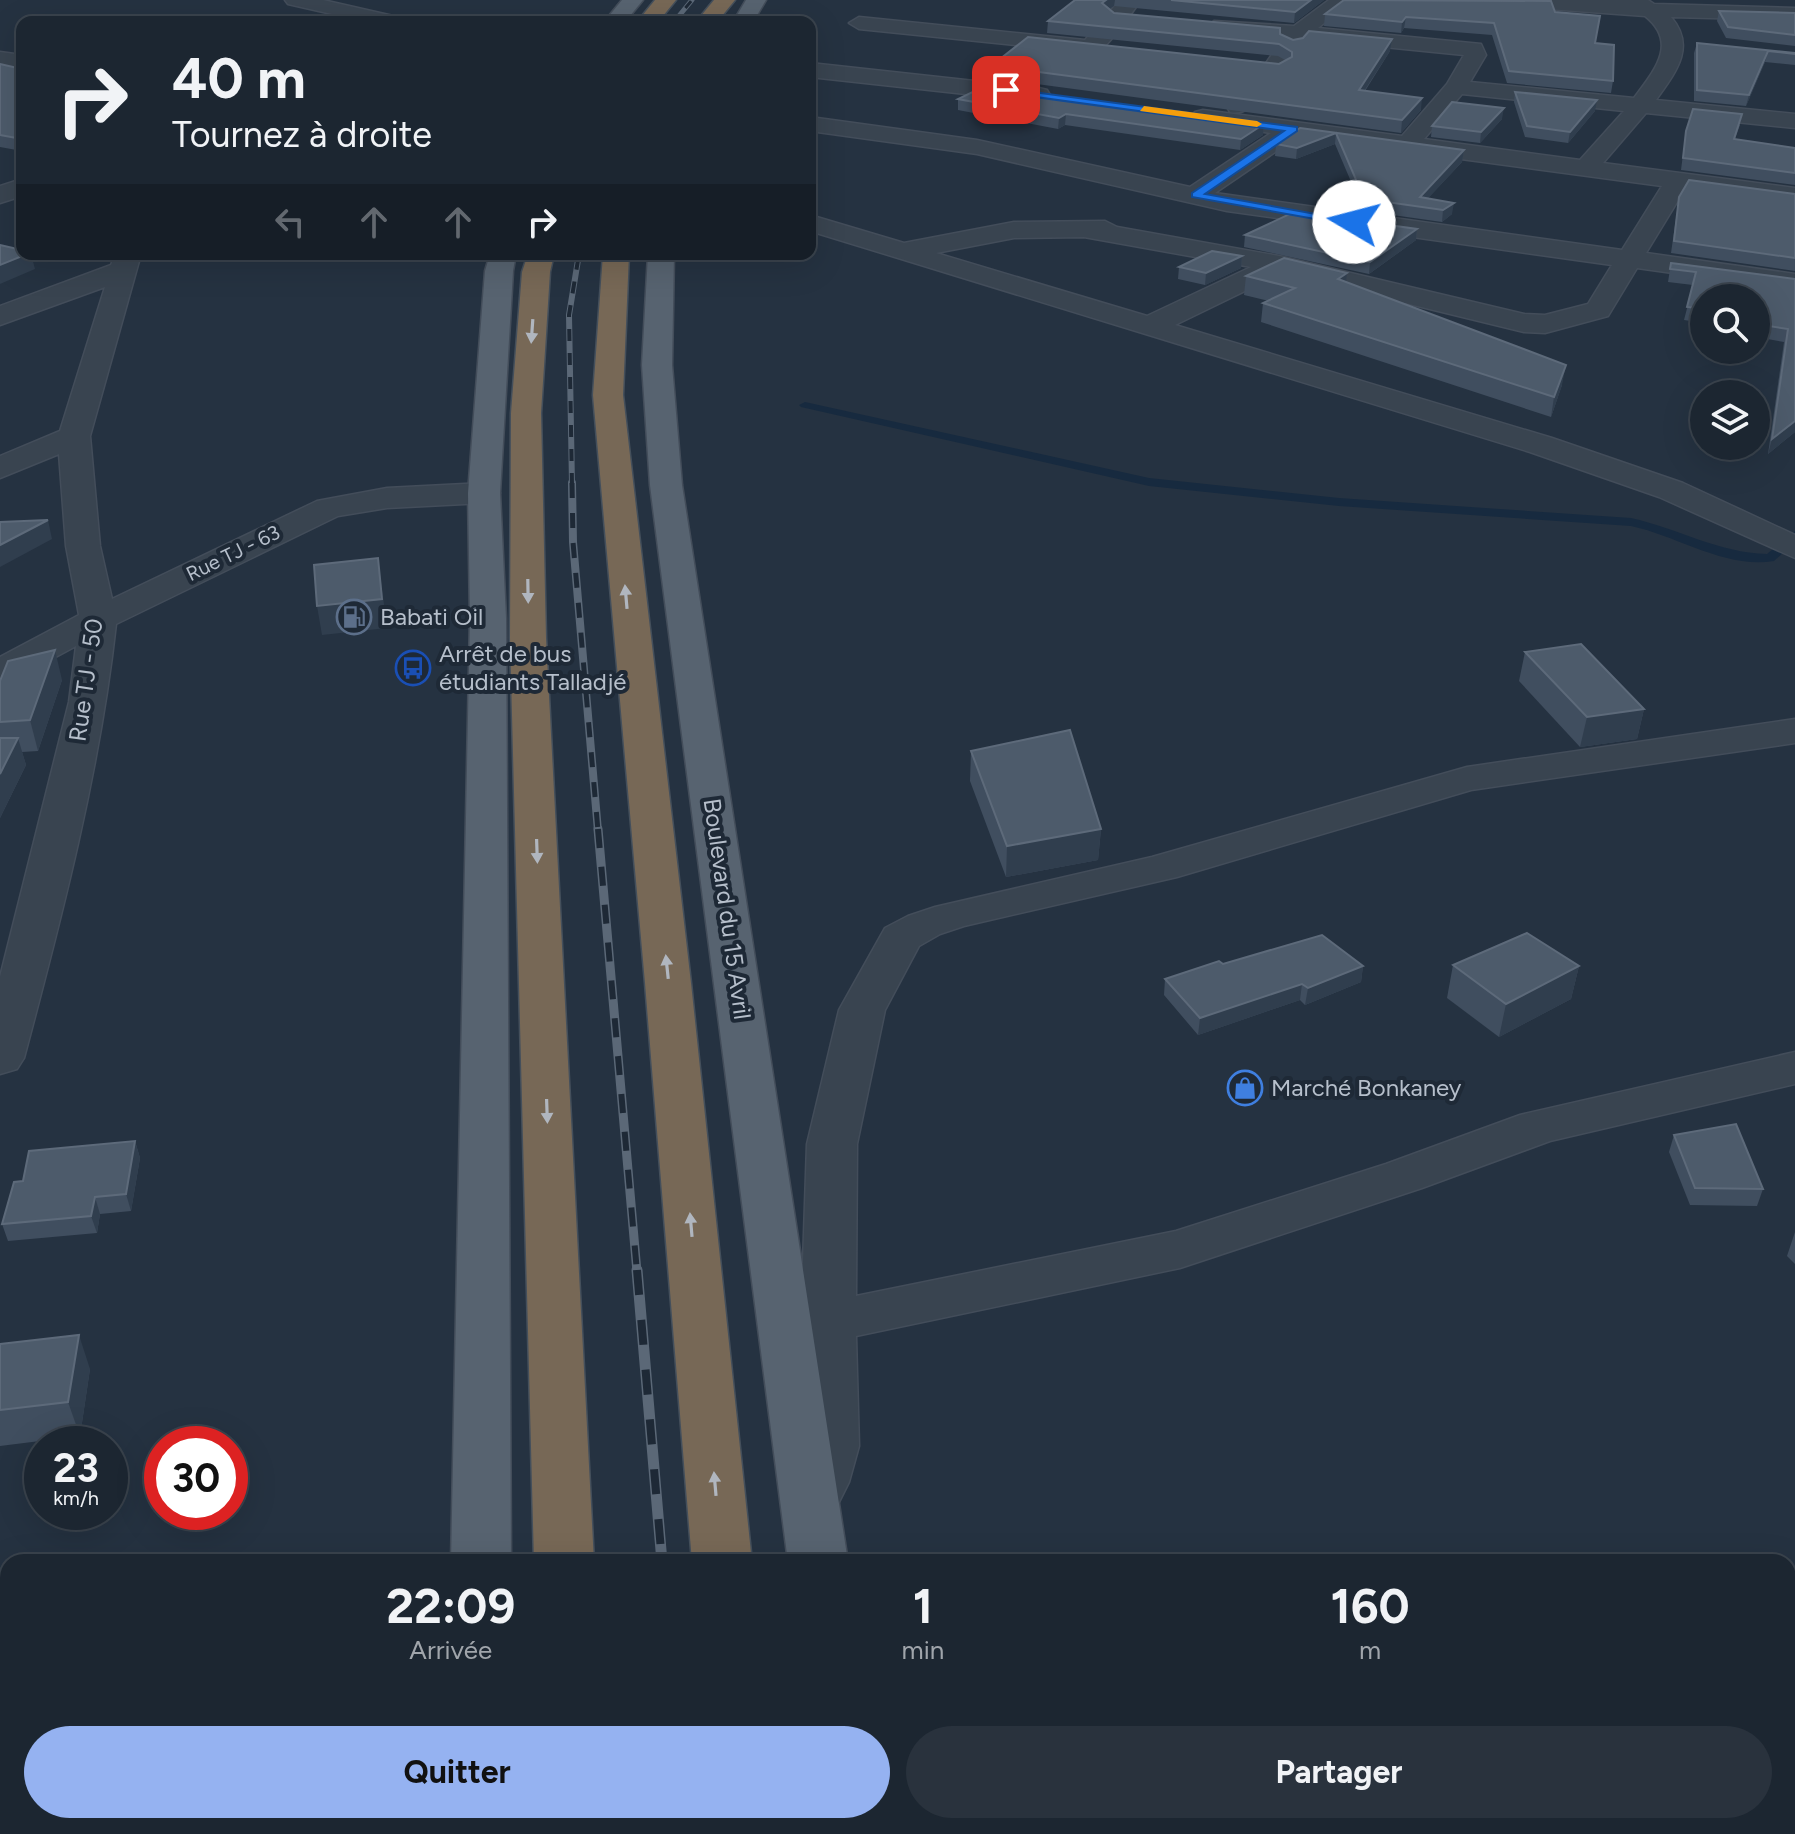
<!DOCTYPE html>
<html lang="fr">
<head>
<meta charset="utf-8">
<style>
	:root { --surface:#1c2631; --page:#29323d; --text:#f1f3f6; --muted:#a0a5ab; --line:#3a434d; --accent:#95b2f1 }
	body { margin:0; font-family:Figtree,sans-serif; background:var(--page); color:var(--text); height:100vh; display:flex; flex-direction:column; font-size:30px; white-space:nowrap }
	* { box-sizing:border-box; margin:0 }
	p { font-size:26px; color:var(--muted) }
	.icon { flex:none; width:44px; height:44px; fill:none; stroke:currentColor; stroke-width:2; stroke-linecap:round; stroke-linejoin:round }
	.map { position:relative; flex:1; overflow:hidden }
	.side { position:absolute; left:0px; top:1554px; width:1796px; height:280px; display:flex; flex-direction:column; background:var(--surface); border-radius:24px 24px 0 0; box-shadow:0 8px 32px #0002,0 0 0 2px var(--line) }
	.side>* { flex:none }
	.banner { position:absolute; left:16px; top:16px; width:800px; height:244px; border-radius:16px; box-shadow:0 8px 32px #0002,0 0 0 2px var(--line); background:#1c2631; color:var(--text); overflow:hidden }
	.fabs { position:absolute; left:1690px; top:284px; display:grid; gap:16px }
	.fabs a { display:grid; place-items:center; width:80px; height:80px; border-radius:50%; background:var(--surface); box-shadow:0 8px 32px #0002,0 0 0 2px var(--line); font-size:40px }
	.speed { position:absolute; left:24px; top:1426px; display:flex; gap:16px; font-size:40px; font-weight:700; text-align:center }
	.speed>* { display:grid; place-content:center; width:104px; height:104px; border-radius:50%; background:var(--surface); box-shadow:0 8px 32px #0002,0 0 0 2px var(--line); line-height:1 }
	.speed small { font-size:20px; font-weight:400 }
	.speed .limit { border:12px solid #d22; background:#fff; color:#111 }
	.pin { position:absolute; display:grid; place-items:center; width:68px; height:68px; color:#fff; margin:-34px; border-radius:16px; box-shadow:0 4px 12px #0006 }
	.me { position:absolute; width:88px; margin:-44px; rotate:278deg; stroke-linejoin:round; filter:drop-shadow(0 0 6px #0008) }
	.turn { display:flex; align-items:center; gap:28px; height:168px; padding:0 24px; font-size:36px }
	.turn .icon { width:104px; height:104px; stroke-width:2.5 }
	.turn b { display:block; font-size:56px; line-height:68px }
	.lanes { display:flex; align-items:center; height:76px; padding:0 24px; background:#0003; justify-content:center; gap:40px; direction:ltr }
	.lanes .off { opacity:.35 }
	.eta { display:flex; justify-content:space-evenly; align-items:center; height:136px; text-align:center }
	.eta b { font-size:48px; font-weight:700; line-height:56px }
	.cta { display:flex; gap:16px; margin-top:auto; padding:16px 24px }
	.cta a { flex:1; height:92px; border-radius:48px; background:var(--accent); color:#111; font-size:32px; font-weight:700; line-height:92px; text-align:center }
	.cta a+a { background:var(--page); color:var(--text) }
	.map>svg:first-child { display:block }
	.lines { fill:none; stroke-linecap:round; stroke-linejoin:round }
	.stream { fill:#172a3f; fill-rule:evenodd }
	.street-casing { stroke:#434d5a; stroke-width:3 }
	.primary-casing { stroke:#434d5a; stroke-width:3 }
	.highway-casing { stroke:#444f5b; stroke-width:3 }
	.street { fill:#394450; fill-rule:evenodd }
	.primary { fill:#576370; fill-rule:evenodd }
	.highway { fill:#776856; fill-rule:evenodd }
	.rail-far4-casing { stroke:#5b6877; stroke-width:5 }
	.rail-far3-casing { stroke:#5b6877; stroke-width:6 }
	.rail-far2-casing { stroke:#5b6877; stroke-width:8 }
	.rail-far1-casing { stroke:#5b6877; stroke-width:9 }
	.rail-casing { stroke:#5b6877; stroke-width:11 }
	.rail-far4 { stroke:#1e2936; stroke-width:3; stroke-dasharray:9; stroke-linecap:butt }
	.rail-far3 { stroke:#1e2936; stroke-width:4; stroke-dasharray:12; stroke-linecap:butt }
	.rail-far2 { stroke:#1e2936; stroke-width:5; stroke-dasharray:15; stroke-linecap:butt }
	.rail-far1 { stroke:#1e2936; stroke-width:6; stroke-dasharray:19; stroke-linecap:butt }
	.rail { stroke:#1e2936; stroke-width:8; stroke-dasharray:25; stroke-linecap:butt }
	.wall { fill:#404e5f }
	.shaded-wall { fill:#303e4e }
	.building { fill:#4d5b6b; stroke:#5d6a7a; stroke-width:2 }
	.oneway { fill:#b0b6bf }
	.route { fill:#1a73e8; stroke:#114b97; stroke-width:2 }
	.slow { fill:#f59e0b }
	.labels { text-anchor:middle; stroke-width:8; stroke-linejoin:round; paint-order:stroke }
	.far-street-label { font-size:20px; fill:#b6bfcb; stroke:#1e2936 }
	.poi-label { font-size:24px; fill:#b6bfcb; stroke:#1e2936; text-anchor:start }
	.street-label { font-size:24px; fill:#b6bfcb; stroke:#1e2936 }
</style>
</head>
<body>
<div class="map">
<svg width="1795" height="1834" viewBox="0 0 1795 1834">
	<rect width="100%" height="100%" fill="#253241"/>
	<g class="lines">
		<path class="stream" d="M805,402L1149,478L1339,498L1631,518C1677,528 1719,553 1767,554L1795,531V542L1774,561C1725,569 1678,536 1631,526L1339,506L1149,486L801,407L799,405Z"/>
		<g class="street-casing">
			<g id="street">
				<path d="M285,0H323L402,18L405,22H367L288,4Z"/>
				<path d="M1120,0H1141C1127,19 1103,57 1079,63L1068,57L1073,51L859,29L849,23L859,17L1085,40Z"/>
				<path d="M1329,0H1352L1318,28L1481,44L1486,55L1470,82L1634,98C1654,71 1679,43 1645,16L1507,6L1497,0H1648L1654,4L1795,8V20L1671,17C1697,47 1675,73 1656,100L1795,114V128L1646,113L1603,163L1795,188V204L1685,189L1646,253L1795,274V290L1637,268L1608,316L1545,333L1524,332L1282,273L1175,325L1552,438L1683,483L1795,535V558L1659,497L1530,452L810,231V215L904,243L1014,222L1105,221L1117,227L1279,256L1524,314L1545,315L1588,304L1612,265L1227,211L977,154L810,131V117L977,140L1190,187L1271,133L1195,122L1191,117L1195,112L1203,110L1402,136L1447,84L1464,55L1304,39C1290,60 1259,119 1230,112L1227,107L1255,79L1284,37L1221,31L1211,25L1214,21L1294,26ZM1462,94L1624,111L1580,160L1424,139ZM1297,137L1662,186L1622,250L1215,193ZM1084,237L1251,267L1147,316L936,253L1014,238Z"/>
				<path d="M0,52L22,55V69L0,66Z"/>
				<path d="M810,63L1039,88L1047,90L1050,95L1047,100L1039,102L810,77Z"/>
				<path d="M22,179V196L0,203V186Z"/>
				<path d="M115,254H141L90,436L100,546L112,599L317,501L387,488L484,483L496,486L500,493L496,500L484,503L387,508L338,516L116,624C100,770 62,916 24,1058L17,1069L0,1074V977L69,702L76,646L13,680L0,683V657L79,615L66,546L59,454L0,478V456L60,431L105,287L0,325V306L111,265Z"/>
				<path d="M1795,719V743L1471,790L1177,877L964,926L940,934L919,946L885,1010L857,1144L856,1296L1176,1231L1386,1164L1520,1115L1795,1052V1084L1550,1141L1422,1188L1180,1268L856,1336L859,1446L849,1482L833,1514L812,1521L791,1514L782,1497L801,1446V1322L807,1144L839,1010L885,928L908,916L935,907L1152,857L1467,767Z"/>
			</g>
		</g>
		<g class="primary-casing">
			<g id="primary">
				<path d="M622,0H643L625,22H604Z"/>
				<path d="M746,0H766L753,22H733Z"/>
				<path d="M490,254H516L513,271L500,493L506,618L511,1562H451L470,618L468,493L485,271Z"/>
				<path d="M648,254H674L672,365L682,485L848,1562H788L650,485L642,365Z"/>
				<path d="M445,1826H513L512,1834H444Z"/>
				<path d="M826,1826H894L895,1834H827Z"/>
			</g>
		</g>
		<g class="highway-casing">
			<g id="highway">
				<path d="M655,0H676L658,22H637Z"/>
				<path d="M714,0H735L717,22H696Z"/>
				<path d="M528,254H554L550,272L541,413L546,638L594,1562H534L510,638L511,413L522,272Z"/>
				<path d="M603,254H629L623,395L691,983L752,1562H692L645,983L593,395Z"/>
				<rect x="541" y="1826" width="68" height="8"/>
				<path d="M719,1826H787L788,1834H720Z"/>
			</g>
		</g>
		<use href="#street" class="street"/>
		<use href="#primary" class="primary"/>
		<use href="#highway" class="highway"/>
		<g class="rail-far4-casing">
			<path id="rail-far4" d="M674,22L692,0"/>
		</g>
		<g class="rail-far3-casing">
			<path id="rail-far3" d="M572,485L569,315L579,254"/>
		</g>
		<g class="rail-far2-casing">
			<path id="rail-far2" d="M572,483L573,542L598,831"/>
		</g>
		<g class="rail-far1-casing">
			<path id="rail-far1" d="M598,829L637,1272"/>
		</g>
		<g class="rail-casing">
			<g id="rail">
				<path d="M637,1270L662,1562"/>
				<path d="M684,1826L685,1834"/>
			</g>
		</g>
		<use href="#rail-far4" class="rail-far4"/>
		<use href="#rail-far3" class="rail-far3"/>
		<use href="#rail-far2" class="rail-far2"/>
		<use href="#rail-far1" class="rail-far1"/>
		<use href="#rail" class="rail"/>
	</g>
	<g class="wall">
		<path d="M1075,0H1324L1294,23L1114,6L1110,9L1114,13L1280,34L1293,40L1390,51L1365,91L1421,110L1401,133L1015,81L1016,73L1000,71V59L1279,64L1285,60L1278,56L1047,33L1048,21Z"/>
		<path d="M1719,11L1795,13V46L1726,38L1717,21Z"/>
		<path d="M1555,12L1595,44L1613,81L1611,93L1507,83L1492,35L1404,28L1401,33L1324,26L1325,14Z"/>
		<path d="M1697,43L1795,54V65L1765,62L1746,106L1694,101V53Z"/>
		<path d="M0,64L22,69V151L0,147Z"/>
		<path d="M1515,92L1595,111L1568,143L1525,137L1514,102Z"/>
		<path d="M958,99L1264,124L1263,135L1240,150L1065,125L1058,129L958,110Z"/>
		<path d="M1502,119L1480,143L1431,137L1432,126Z"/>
		<path d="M1740,125L1735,139L1795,148V185L1681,170L1686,131Z"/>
		<path d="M1300,128L1464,150L1462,162L1428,198L1452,214L1442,222L1329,206L1330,194L1352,184L1335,144L1296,159L1275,156L1276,144Z"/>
		<path d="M1795,194V271L1671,253L1679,197Z"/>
		<path d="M1417,229L1416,240L1369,274L1244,247L1245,235Z"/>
		<path d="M1242,256L1241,268L1205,285L1178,279L1179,267Z"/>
		<path d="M1671,263L1795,279V432L1768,454L1784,342L1756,337V298H1704V323L1684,320L1693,285L1668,282Z"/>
		<path d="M1246,276L1346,282L1562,385L1551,417L1261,322L1263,303L1269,301L1244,295Z"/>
		<path d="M1525,652L1644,709L1637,739L1580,747L1519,681Z"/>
		<path d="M62,680L38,751L22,752L26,765L0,818V681Z"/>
		<path d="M971,751L1101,829L1098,860L1006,877L970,781Z"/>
		<path d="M1223,964L1363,966L1361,982L1305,1005L1300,1000L1198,1035L1164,995L1165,979Z"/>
		<path d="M1453,965L1579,966L1571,999L1499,1037L1447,998Z"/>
		<path d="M1674,1135L1763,1189L1757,1206L1690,1205L1669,1152Z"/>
		<path d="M135,1141L140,1158L131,1211L100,1214L97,1233L8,1241L2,1224L23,1181Z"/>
		<path d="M1795,1232V1264L1787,1256Z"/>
		<path d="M0,1344L90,1369L80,1436L0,1446Z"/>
	</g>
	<g class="shaded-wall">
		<path d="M1106,0H1115L1114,6L1101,14L1102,3Z"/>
		<path d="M1311,0H1324L1294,23L1295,12Z"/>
		<path d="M1406,17L1404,28L1401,33L1402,22Z"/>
		<path d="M1392,39L1390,51L1357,102L1359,90Z"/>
		<path d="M1768,51L1765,62L1746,106L1749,95Z"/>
		<path d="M1422,98L1421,110L1401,133L1402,120Z"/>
		<path d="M1597,100L1595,111L1568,143L1570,132Z"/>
		<path d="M1504,108L1502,119L1480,143L1481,132Z"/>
		<path d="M1066,114L1065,125L1058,129L1059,118Z"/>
		<path d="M1264,124L1263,135L1240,150L1241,139Z"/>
		<path d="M1336,133L1335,144L1296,159L1297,148Z"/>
		<path d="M1464,150L1462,162L1420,207V197Z"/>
		<path d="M1454,203L1452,214L1442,222L1443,210Z"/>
		<path d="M1417,229L1416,240L1369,274L1370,262Z"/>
		<path d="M27,254H31L35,269L0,284V265Z"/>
		<path d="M1242,256L1241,268L1205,285L1206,273Z"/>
		<path d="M1347,273L1345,291L1338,279Z"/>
		<path d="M1566,365L1562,385L1551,417L1554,397Z"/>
		<path d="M1795,421V432L1768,454L1772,439Z"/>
		<path d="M48,520L52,539L0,567V545Z"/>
		<path d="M378,558L387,628L322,635L317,606Z"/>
		<path d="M55,650L62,680L38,751L30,720Z"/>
		<path d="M1644,709L1637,739L1580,747L1587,717Z"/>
		<path d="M18,738L26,765L0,818V774Z"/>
		<path d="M1101,829L1098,860L1006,877L1007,846Z"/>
		<path d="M1363,966L1361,982L1305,1005L1308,988Z"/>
		<path d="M1579,966L1571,999L1499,1037L1506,1004Z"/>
		<path d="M1302,984L1300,1000L1198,1035L1200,1018Z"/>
		<path d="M135,1141L140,1158L131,1211L126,1194Z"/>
		<path d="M95,1197L100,1214L97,1233L91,1216Z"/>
		<path d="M79,1335L90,1369L80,1436L68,1402Z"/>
		<path d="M0,1601L8,1640V1648L0,1651Z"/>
		<rect x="229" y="1826" width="22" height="8"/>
	</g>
	<g class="building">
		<path d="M1075,0H1106L1102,3L1114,13L1280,28V34L1293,40L1303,38L1309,31L1392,39L1359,90L1422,98L1402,120L1016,69L1030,62L1000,59L1028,37L1279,64L1292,57V52L1279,44L1048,21Z"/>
		<path d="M1171,0H1311L1295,12Z"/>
		<path d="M1344,0L1551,1L1555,12L1600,16L1595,43L1614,45L1613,81L1509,71L1494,23L1406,17L1402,22L1325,14Z"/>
		<path d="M1719,11L1795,13V35L1728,27Z"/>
		<path d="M1697,43L1795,53V54L1768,51L1749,95L1697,90Z"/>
		<path d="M0,64L22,69V139L0,135Z"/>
		<path d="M983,87L1264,124L1241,139L1066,114L1059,118L958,99Z"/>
		<path d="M1515,92L1597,100L1570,132L1527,126Z"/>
		<path d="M1452,102L1504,108L1481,132L1432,126Z"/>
		<path d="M1693,109L1742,114L1734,139L1795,148V173L1683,158L1686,131Z"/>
		<path d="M1300,128L1464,150L1420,197L1454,203L1443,210L1330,194L1357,182L1336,133L1297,148L1276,144Z"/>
		<path d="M1689,180L1795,194V258L1674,241L1679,197Z"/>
		<path d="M1294,212L1417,229L1370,262L1245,235Z"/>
		<path d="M0,245L22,250V254H27L0,265Z"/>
		<path d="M1212,251L1242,256L1206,273L1179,267Z"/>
		<path d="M1284,258L1347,273L1338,279L1566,365L1554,397L1263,303L1295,288L1246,276Z"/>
		<path d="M1671,263L1795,279V421L1772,439L1788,329L1756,324V298H1704V309L1687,307L1696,272L1670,269Z"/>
		<path d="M48,520L0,545V522Z"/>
		<path d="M378,558L382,599L317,606L314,565Z"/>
		<path d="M1581,644L1644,709L1587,717L1525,652Z"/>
		<path d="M55,650L30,720L0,722V681L8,661Z"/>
		<path d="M1070,730L1101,829L1007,846L971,751Z"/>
		<path d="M0,738H18L0,774Z"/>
		<path d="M1527,933L1579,966L1506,1004L1453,965Z"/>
		<path d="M1322,935L1363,966L1308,988L1302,984L1200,1018L1165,979L1219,961L1223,964Z"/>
		<path d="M1736,1124L1763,1189L1695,1188L1674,1135Z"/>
		<path d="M135,1141L126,1194L95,1197L91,1216L2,1224L14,1182L23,1181L29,1151Z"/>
		<path d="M79,1335L68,1402L0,1410V1344Z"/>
		<path d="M216,1558V1562H195Z"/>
		<path d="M8,1657V1826H229V1834H0V1658Z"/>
	</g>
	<defs><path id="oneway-solid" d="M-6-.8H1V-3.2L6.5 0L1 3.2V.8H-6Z" transform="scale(2)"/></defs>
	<g class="oneway">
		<use href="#oneway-solid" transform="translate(532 331) rotate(94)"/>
		<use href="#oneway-solid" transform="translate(528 591) rotate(89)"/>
		<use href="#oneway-solid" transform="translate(626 597) rotate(-95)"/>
		<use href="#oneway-solid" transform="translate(537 851) rotate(88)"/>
		<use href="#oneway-solid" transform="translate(667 967) rotate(-96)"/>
		<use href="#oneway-solid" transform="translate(547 1111) rotate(88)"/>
		<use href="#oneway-solid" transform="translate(691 1225) rotate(-95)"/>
		<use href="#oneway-solid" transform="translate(715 1484) rotate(-95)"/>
	</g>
	<path class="route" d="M1002,88L1297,127V131L1205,194L1360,222L1354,226L1192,197V193L1284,131L1006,93Z"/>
	<path class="slow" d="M1144,106L1257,121L1262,124L1257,127L1140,111Z"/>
	<defs>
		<g id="fuel-ring" transform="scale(1.8)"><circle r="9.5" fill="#1e2936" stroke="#5c6f8a" stroke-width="1.5"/><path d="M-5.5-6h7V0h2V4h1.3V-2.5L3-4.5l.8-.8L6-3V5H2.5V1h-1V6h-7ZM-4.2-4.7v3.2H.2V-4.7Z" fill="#5c6f8a"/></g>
		<g id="bus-ring" transform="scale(1.8)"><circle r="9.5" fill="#1e2936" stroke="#1a4fb4" stroke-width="1.5"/><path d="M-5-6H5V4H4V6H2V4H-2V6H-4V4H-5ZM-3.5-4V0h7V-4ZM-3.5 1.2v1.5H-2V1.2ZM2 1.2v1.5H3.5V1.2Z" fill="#1a4fb4"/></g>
		<g id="shop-ring" transform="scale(1.8)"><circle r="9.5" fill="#1e2936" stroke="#3f7fe0" stroke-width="1.5"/><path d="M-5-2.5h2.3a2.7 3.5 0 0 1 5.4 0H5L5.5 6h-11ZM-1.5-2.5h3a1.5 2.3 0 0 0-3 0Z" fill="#3f7fe0"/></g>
	</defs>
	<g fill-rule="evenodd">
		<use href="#fuel-ring" x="354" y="617"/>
		<use href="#bus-ring" x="413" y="668"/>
		<use href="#shop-ring" x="1245" y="1088"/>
	</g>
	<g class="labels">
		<g class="far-street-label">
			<text transform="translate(233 553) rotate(-26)" y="7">Rue TJ - 63</text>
		</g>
		<g class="poi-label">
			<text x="380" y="625">Babati Oil</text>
			<text x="439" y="662">Arrêt de bus<tspan x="439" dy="28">étudiants Talladjé</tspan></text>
			<text x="1271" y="1096">Marché Bonkaney</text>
		</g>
		<g class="street-label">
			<text transform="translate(86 680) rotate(-82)" y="8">Rue TJ - 50</text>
			<text transform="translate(727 909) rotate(82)" y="8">Boulevard du 15 Avril</text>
		</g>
	</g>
</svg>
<div class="fabs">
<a><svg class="icon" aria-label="search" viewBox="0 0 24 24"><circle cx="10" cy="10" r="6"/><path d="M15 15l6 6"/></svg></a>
<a><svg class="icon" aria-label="layers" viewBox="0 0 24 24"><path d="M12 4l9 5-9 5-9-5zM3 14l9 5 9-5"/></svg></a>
</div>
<div class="speed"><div>23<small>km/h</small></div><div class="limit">30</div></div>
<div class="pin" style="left:1006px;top:90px;background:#d93025"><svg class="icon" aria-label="arrive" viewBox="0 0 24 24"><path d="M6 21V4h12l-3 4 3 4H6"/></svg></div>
<svg class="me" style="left:1354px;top:222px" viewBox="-20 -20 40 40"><circle r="19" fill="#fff"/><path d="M0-13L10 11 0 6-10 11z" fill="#1a73e8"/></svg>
<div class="banner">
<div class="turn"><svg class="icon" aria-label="right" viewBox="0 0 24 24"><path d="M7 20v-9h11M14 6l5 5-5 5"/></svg><div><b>40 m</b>Tournez à droite</div></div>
<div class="lanes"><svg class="icon off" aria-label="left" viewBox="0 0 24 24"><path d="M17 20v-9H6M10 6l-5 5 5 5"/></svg><svg class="icon off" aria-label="ahead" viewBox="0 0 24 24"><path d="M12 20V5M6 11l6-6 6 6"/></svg><svg class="icon off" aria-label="ahead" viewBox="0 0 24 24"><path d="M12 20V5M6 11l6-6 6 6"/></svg><svg class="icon" aria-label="right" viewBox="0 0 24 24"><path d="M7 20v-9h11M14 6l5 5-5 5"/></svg></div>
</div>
<section class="side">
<div class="eta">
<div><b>22:09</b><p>Arrivée</p></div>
<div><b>1</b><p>min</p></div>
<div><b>160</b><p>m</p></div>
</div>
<div class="cta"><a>Quitter</a><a>Partager</a></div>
</section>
</div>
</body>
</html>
